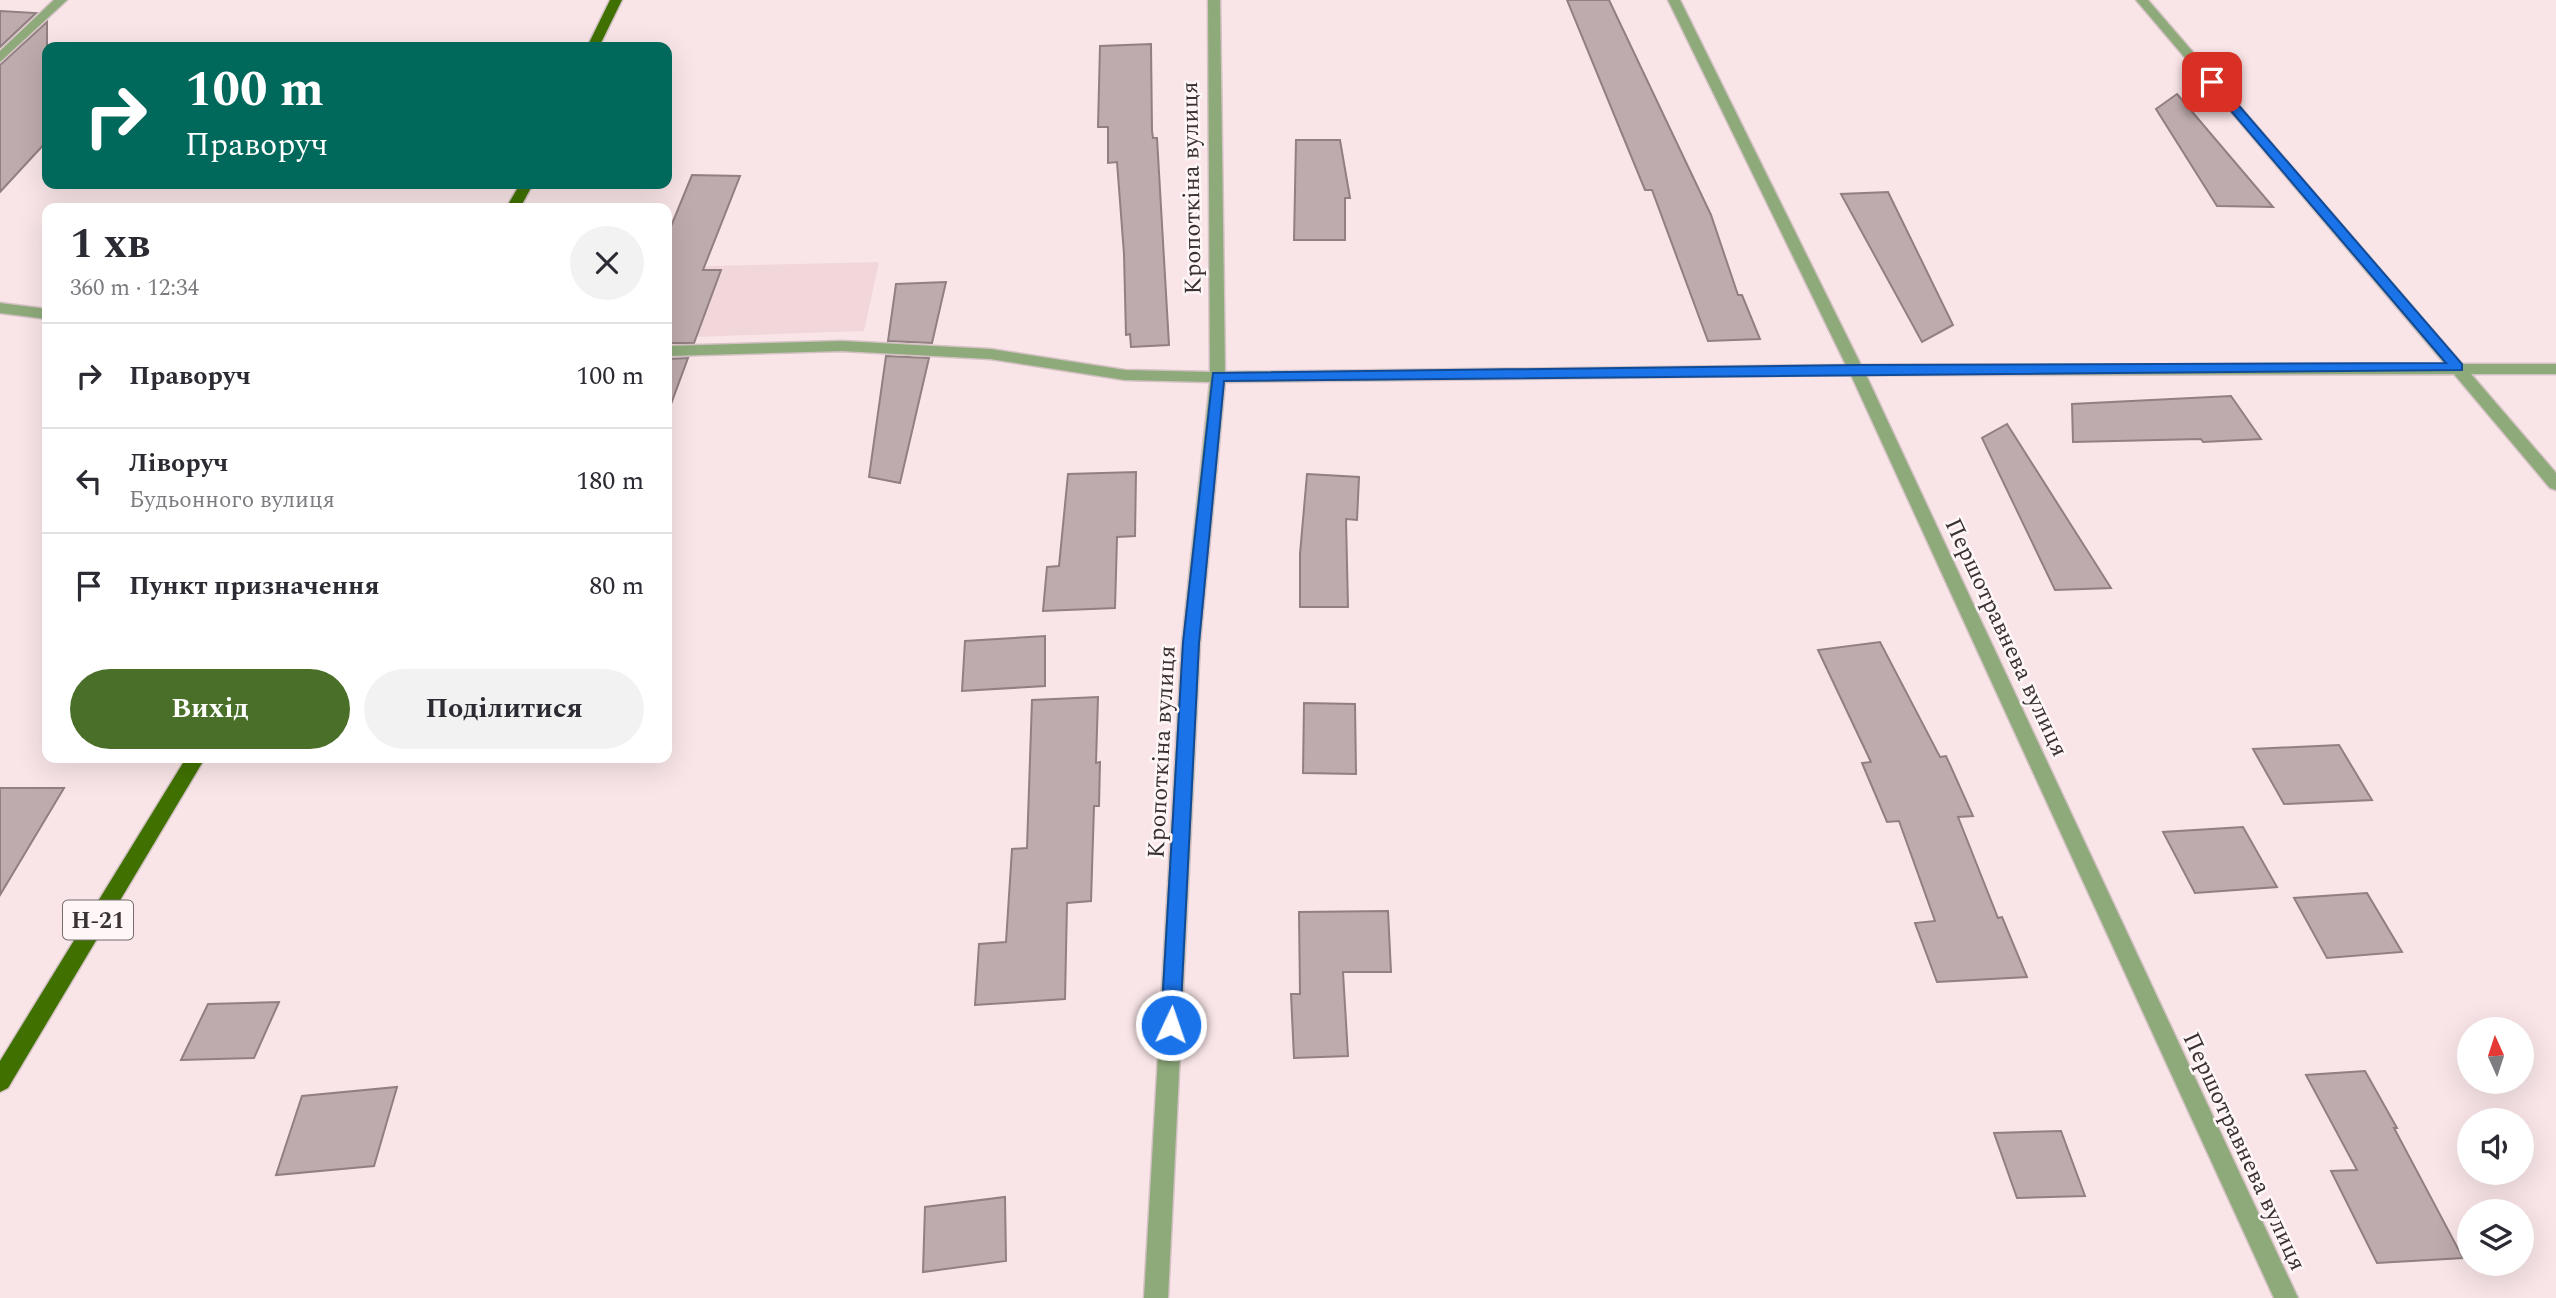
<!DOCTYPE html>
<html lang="uk">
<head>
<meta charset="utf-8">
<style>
	:root { --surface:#fff; --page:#f2f2f3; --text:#2b2b33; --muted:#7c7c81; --line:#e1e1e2; --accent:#4a6f29 }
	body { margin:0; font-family:Spectral,serif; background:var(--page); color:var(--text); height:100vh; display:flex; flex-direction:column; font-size:26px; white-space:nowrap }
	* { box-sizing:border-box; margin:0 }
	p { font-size:23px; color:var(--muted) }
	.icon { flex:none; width:38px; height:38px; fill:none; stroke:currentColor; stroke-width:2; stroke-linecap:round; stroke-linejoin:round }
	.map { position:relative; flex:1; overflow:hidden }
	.panel { position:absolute; left:42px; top:203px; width:630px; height:560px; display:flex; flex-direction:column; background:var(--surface); border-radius:14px; box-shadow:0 7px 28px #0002 }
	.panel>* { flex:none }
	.top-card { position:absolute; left:42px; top:42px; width:630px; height:147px; border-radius:14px; box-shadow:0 7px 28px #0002; background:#00695c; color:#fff; overflow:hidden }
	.needle { width:46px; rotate:357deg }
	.tools { position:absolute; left:2457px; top:1017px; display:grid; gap:14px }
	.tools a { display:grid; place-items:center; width:77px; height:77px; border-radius:50%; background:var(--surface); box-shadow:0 7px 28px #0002; font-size:35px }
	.pin { position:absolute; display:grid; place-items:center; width:60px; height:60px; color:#fff; margin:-30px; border-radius:14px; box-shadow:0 4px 10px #0006 }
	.me { position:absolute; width:77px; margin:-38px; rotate:3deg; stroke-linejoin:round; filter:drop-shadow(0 0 5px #0008) }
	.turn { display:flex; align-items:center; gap:24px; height:147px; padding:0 28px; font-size:32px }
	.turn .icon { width:91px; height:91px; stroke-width:2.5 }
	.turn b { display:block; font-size:49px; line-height:60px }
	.round { display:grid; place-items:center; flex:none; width:74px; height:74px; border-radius:37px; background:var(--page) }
	.overview { display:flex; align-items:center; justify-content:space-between; height:119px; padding:0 28px }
	h1 { font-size:42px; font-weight:700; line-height:52px }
	.primary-button { display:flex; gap:14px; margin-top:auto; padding:14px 28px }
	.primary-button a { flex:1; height:80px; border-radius:42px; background:var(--accent); color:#fff; font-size:28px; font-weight:700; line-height:80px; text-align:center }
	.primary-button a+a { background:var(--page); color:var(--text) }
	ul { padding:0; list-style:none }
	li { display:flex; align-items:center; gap:21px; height:105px; padding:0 28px; border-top:2px solid var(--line) }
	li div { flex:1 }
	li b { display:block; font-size:26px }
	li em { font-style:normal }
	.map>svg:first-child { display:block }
	.built { fill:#f2d7da }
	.building { fill:#beabad; stroke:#917f81; stroke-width:2 }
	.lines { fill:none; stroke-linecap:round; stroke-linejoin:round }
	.minor-casing { stroke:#d3c1c3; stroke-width:3 }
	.major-casing { stroke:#d3c1c3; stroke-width:3 }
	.minor { fill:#8eaa7a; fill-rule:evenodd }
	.major { fill:#407100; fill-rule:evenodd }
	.route { fill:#1a73e8; stroke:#114b97; stroke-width:2 }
	.labels { text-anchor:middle; stroke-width:5; stroke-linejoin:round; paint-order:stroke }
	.shield { fill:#fef6f7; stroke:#746c6d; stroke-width:2 }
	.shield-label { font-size:23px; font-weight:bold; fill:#393132 }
	.street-label { font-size:24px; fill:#393132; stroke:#fef6f7 }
</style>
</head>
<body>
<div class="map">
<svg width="2556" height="1298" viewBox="0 0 2556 1298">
	<rect width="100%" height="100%" fill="#f9e5e7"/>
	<path class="built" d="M879,262L864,331L667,338V267Z"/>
	<g class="building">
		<path d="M1567,0H1609L1711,215L1738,295H1742L1760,339L1708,341L1652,190H1645Z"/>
		<path d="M0,11L36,13L0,47Z"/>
		<path d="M47,22V141L0,192V65Z"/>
		<path d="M1151,44L1152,131L1153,138H1157L1169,345L1131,347L1130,334L1126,335L1124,254L1117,162L1108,163V127H1098L1100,46Z"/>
		<path d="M2177,94L2273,207L2217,206L2156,109Z"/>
		<path d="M1296,140H1340L1350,198H1345V240H1294Z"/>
		<path d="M692,175L740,176L703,270H721L694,343H667V236Z"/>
		<path d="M1888,192L1953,325L1922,342L1841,194Z"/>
		<path d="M946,282L932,343L888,341L896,284Z"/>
		<path d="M886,356L929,358L900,483L869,477Z"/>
		<path d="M688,358L671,404L667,403V359Z"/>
		<path d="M2231,396L2261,439L2203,442L2201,439L2073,442L2072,404Z"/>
		<path d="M2007,424L2111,588L2055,590L1982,438Z"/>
		<path d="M1136,472L1135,536L1117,537L1115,608L1043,611L1047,567L1059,566L1068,474Z"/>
		<path d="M1307,474L1359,477L1357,520L1346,519L1348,607H1300V554Z"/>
		<path d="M1045,636V686L962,691L965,641Z"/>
		<path d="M1880,642L1940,757L1946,756L1973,816L1958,817L1998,918L2002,917L2027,977L1937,982L1915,923L1935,921L1899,821L1887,822L1862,763L1871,762L1818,650Z"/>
		<path d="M1098,697L1096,763L1100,762L1099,806H1094L1091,901L1067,903L1065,999L975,1005L979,944L1006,942L1012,849L1027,848L1032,700Z"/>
		<path d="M1304,703L1355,704L1356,774L1303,773Z"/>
		<path d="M2339,745L2372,800L2284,804L2253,749Z"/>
		<path d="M0,788H64L0,895Z"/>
		<path d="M2243,827L2277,887L2195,893L2163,832Z"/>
		<path d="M2367,893L2402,952L2327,958L2294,898Z"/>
		<path d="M1388,911L1391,972H1343L1348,1056L1294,1058L1291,994H1300L1299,912Z"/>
		<path d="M279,1002L254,1058L181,1060L208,1004Z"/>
		<path d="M2365,1071L2397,1128H2394L2463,1258L2377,1263L2331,1171L2357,1170L2306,1075Z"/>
		<path d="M397,1087L374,1166L276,1175L302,1096Z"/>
		<path d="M2061,1131L2085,1196L2017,1198L1994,1133Z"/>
		<path d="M1005,1197L1006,1261L923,1272L925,1207Z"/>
	</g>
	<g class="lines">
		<g class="minor-casing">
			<g id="minor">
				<path d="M54,0H67L0,62V51Z"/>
				<path d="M1208,0H1220L1225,372L1846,365L1668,0H1680L1861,365L2445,364L2136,0H2148L2462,364H2556V374H2471L2556,473V490L2550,488L2454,374L1866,375L2298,1298H2274L1851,375L1225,382L1200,643L1168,1298H1144L1182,643L1210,382L1125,380L990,359L842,351L667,356V346L842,341L990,349L1125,370L1210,372Z"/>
				<path d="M0,303L47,309V319L0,313Z"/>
			</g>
		</g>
		<g class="major-casing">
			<g id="major">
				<path d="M610,0H622L599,47H587Z"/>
				<path d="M520,184H533L520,208H506Z"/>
				<path d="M186,758H205L8,1088L0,1092V1061Z"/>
			</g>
		</g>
		<use href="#minor" class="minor"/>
		<use href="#major" class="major"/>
	</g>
	<path class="route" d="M2208,79H2216L2462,364V370L1224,381L1199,643L1180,1025L1178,1032L1171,1034L1164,1032L1161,1025L1183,643L1213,373L1856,365L2446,363L2208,84Z"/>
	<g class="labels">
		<rect class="shield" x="63" y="900.5" width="70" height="39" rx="5"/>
		<g class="shield-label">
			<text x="98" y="928">Н-21</text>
		</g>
		<g class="street-label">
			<text transform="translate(1191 188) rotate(-91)" y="8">Кропоткіна вулиця</text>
			<text transform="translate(2007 637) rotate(65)" y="8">Першотравнева вулиця</text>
			<text transform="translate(1161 752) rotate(-87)" y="8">Кропоткіна вулиця</text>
			<text transform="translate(2245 1151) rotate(65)" y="8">Першотравнева вулиця</text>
		</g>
	</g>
</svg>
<div class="tools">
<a><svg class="needle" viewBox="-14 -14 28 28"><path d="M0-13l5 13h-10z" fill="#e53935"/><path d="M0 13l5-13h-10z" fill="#7c7c81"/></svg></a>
<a><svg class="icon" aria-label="sound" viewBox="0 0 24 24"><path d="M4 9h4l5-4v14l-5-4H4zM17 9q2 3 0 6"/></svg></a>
<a><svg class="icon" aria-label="layers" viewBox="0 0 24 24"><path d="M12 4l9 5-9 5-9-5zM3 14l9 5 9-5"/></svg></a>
</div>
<div class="pin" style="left:2212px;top:82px;background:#d93025"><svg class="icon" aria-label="arrive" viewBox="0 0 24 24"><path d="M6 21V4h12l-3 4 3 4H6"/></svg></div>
<svg class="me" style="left:1171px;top:1025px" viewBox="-20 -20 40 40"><circle r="17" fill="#1a73e8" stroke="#fff" stroke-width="3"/><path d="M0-11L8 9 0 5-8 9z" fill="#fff"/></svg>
<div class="top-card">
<div class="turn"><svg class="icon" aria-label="right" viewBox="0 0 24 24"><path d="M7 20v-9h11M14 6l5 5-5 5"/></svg><div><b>100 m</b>Праворуч</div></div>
</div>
<section class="panel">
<div class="overview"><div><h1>1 хв</h1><p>360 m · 12:34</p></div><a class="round"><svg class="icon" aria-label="close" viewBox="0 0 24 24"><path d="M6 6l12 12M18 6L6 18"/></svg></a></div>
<ul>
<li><svg class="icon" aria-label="right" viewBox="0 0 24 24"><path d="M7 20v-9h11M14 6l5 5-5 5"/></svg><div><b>Праворуч</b></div><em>100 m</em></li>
<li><svg class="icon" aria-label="left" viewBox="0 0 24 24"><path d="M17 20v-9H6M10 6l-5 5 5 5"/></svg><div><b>Ліворуч</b><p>Будьонного вулиця</p></div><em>180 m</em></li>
<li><svg class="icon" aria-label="arrive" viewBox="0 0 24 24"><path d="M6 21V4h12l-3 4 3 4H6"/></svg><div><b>Пункт призначення</b></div><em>80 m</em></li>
</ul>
<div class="primary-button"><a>Вихід</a><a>Поділитися</a></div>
</section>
</div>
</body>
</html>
